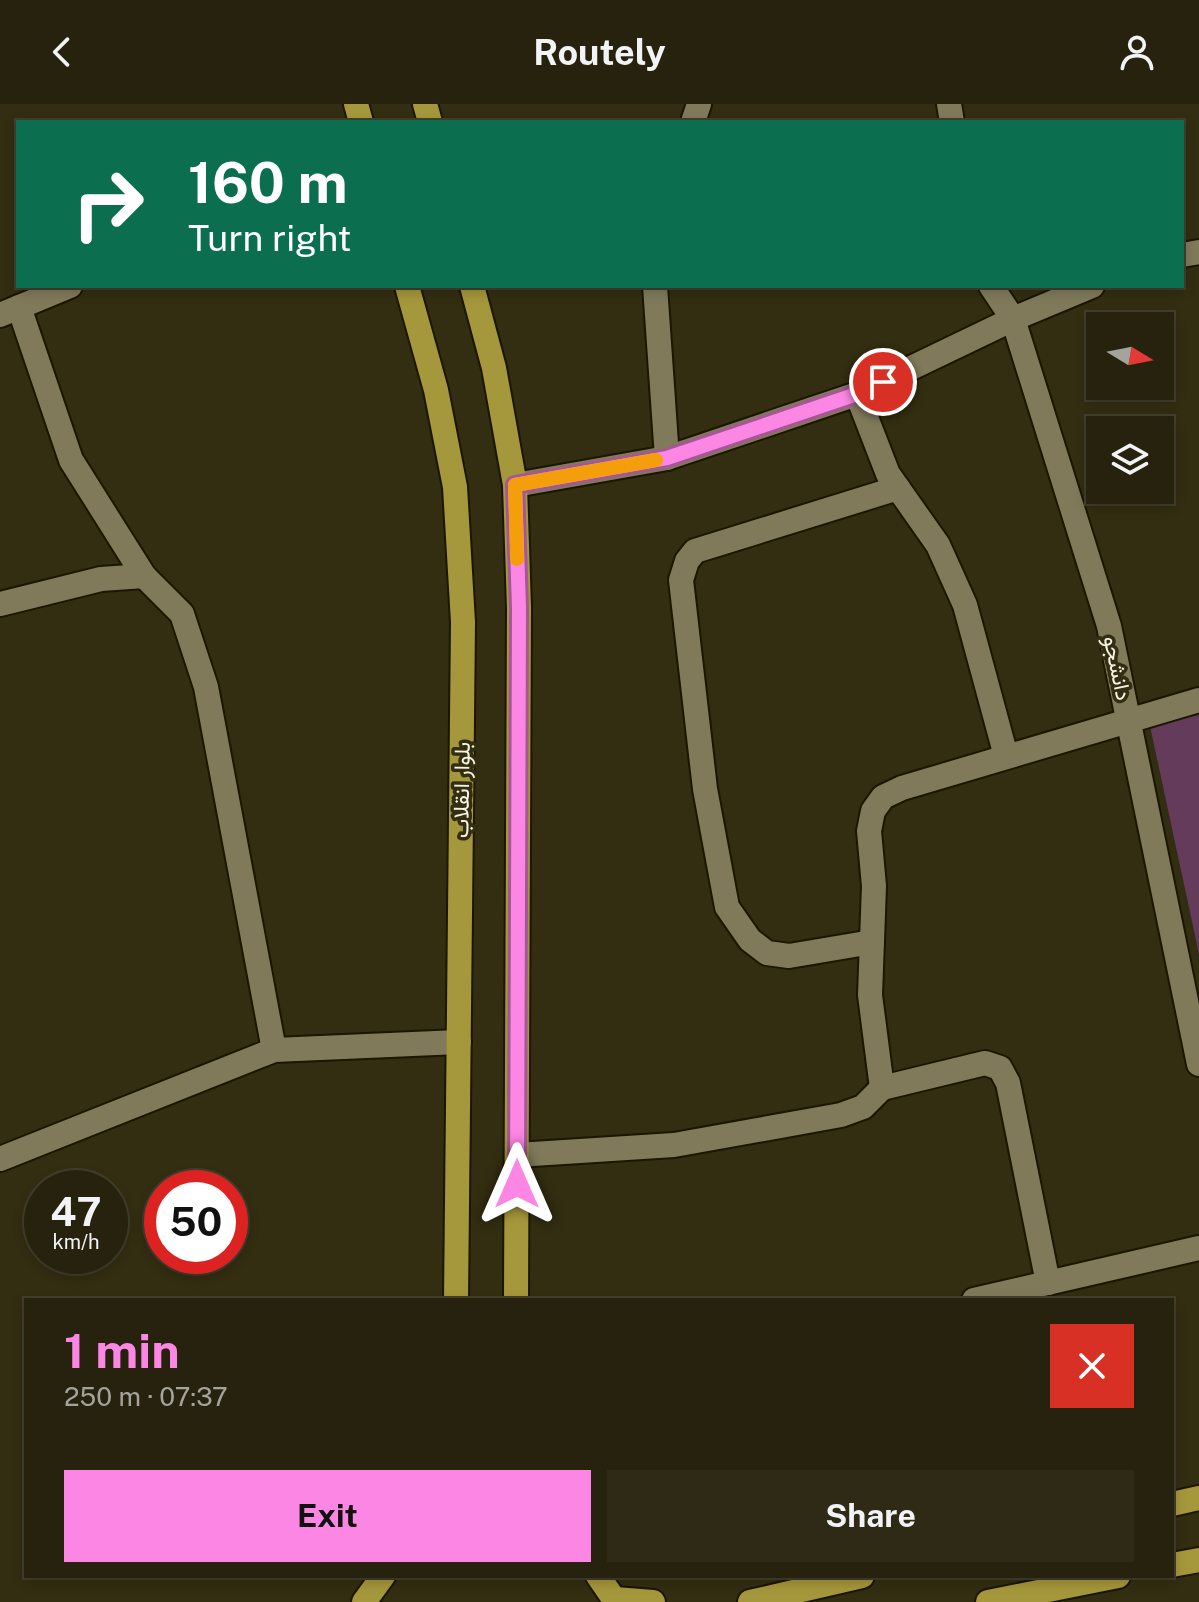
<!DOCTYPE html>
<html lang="en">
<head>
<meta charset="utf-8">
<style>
	:root { --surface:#26220d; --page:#2e2a16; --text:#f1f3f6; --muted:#a4a49d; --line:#423f2e; --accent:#fc86e3 }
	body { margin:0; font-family:"Public Sans",Vazirmatn,sans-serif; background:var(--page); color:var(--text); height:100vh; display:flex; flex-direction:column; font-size:30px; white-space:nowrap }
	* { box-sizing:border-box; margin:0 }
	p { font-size:26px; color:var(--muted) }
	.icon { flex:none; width:44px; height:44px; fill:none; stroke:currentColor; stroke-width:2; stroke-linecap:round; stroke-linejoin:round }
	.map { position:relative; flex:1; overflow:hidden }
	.sheet { position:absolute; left:24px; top:1194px; width:1150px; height:280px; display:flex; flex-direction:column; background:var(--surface); border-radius:0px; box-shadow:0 4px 12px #0003,0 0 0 2px var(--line) }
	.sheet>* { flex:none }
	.guide { position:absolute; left:16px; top:16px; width:1168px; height:168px; border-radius:0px; box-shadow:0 4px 12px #0003,0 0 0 2px var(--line); background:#0b6e4f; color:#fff; overflow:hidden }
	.needle { width:52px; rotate:100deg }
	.fabs { position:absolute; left:1086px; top:208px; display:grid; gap:16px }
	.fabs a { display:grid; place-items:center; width:88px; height:88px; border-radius:0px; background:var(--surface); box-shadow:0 4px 12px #0003,0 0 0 2px var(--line); font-size:40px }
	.speed { position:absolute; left:24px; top:1066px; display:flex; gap:16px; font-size:40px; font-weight:700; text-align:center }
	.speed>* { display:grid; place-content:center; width:104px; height:104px; border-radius:50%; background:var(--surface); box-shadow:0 4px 12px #0003,0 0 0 2px var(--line); line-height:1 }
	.speed small { font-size:20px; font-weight:400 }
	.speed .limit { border:12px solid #d22; background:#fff; color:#111 }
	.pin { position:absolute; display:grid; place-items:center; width:68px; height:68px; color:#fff; margin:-34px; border:4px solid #fff; border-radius:50%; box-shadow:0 2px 8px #0007 }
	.me { position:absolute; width:88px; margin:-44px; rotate:0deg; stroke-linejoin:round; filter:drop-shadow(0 0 6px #0008) }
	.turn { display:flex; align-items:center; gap:28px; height:168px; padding:0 40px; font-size:36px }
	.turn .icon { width:104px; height:104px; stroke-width:2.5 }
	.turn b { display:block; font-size:56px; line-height:68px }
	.round { display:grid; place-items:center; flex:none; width:84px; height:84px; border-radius:0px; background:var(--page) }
	.headline { display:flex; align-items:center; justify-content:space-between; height:136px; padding:0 40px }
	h1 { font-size:48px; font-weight:700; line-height:60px; color:var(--accent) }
	.primary-button { display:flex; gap:16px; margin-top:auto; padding:16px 40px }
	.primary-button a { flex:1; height:92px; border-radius:0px; background:var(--accent); color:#111; font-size:32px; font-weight:700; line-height:92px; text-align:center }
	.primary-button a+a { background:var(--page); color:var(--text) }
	header { display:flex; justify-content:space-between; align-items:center; height:104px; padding:0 40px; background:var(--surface); font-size:36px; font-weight:700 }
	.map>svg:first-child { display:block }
	.green { fill:#643b5b }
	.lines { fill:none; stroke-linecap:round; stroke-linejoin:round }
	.minor-casing { stroke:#1b1600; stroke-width:28 }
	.major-casing { stroke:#1b1600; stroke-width:28 }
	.minor { stroke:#807a5b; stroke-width:24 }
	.major { stroke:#a5973b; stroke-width:24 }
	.route-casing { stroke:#a45794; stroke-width:20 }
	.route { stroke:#fc86e3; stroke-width:14 }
	.slow { stroke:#f59e0b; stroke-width:14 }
	.labels { text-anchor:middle; stroke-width:7; stroke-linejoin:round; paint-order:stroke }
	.street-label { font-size:22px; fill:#f6f3e2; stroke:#332e11 }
</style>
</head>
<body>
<header><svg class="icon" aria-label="back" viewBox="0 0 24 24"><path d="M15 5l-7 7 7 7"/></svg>Routely<svg class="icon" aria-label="person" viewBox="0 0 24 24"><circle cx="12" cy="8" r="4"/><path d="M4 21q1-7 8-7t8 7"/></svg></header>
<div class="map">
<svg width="1199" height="1498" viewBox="0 0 1199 1498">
	<rect width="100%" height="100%" fill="#332e11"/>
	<path class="green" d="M1199,611V850L1150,622Z"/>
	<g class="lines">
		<g class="minor-casing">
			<g id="minor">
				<path d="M949,0L952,18"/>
				<path d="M693,18L699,0"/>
				<path d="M1182,151L1199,148"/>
				<path d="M655,182L667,354"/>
				<path d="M991,182L1013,215L1109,522L1199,960"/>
				<path d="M19,203L71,356L144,472"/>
				<path d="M0,211L70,182"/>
				<path d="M857,290L888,370L938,441L965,501L1006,652"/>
				<path d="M515,381L667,354L857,290L1013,215L1092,182"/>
				<path d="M0,500L101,475L144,472L182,510L206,583L274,946"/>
				<path d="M872,838L789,852L767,849L750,836L727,803L705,685L681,476L687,457L695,447L898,384"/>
				<path d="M882,984L985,959L1000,964L1008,979L1048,1179"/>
				<path d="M517,1051L674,1041L841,1011L863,1003L882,984L870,891L874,782L869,727L873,707L883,693L902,684L1199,596"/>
				<path d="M0,1055L274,946L459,938"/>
				<path d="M974,1196L1199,1144"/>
			</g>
		</g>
		<g class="major-casing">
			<g id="major">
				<path d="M356,0L361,18"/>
				<path d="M425,0L430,18"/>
				<path d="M407,182L436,286L455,383L463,518L456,1196"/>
				<path d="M472,182L494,264L515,381L519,504L516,1196"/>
				<path d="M1172,1400L1199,1394"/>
				<path d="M1172,1461L1199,1456"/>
				<path d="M598,1472L616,1498"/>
				<path d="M615,1495L653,1498"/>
				<path d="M364,1498L383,1472"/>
				<path d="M750,1498L862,1472"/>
				<path d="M988,1498L1118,1472"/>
			</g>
		</g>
		<use href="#minor" class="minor"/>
		<use href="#major" class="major"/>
	</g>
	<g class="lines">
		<g class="route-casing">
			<path id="route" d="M517,1080L519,504L515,381L667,354L857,290L883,278"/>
		</g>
		<use href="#route" class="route"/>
		<path class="slow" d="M517,455L515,381L656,356"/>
	</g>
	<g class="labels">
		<g class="street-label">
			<text transform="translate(1118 564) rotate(78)" y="8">دانشجو</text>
			<text transform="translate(461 686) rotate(-89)" y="8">بلوار انقلاب</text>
		</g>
	</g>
</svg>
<div class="fabs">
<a><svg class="needle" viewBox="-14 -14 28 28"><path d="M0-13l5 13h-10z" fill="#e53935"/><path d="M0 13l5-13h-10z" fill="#a4a49d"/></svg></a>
<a><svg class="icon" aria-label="layers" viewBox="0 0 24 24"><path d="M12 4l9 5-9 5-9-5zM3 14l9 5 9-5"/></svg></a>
</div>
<div class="speed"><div>47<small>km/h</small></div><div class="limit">50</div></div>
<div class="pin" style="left:883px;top:278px;background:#d93025"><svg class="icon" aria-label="arrive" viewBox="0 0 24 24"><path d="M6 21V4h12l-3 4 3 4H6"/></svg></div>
<svg class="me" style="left:517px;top:1080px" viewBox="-20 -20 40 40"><path d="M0-17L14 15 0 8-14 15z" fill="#fc86e3" stroke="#fff" stroke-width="4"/></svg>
<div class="guide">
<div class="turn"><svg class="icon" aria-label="right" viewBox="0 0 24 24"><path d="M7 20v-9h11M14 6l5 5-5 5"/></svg><div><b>160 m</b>Turn right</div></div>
</div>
<section class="sheet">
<div class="headline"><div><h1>1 min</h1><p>250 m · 07:37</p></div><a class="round" style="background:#d93025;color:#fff"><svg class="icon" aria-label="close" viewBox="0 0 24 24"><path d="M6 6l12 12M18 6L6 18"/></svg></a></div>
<div class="primary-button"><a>Exit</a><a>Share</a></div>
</section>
</div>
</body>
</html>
